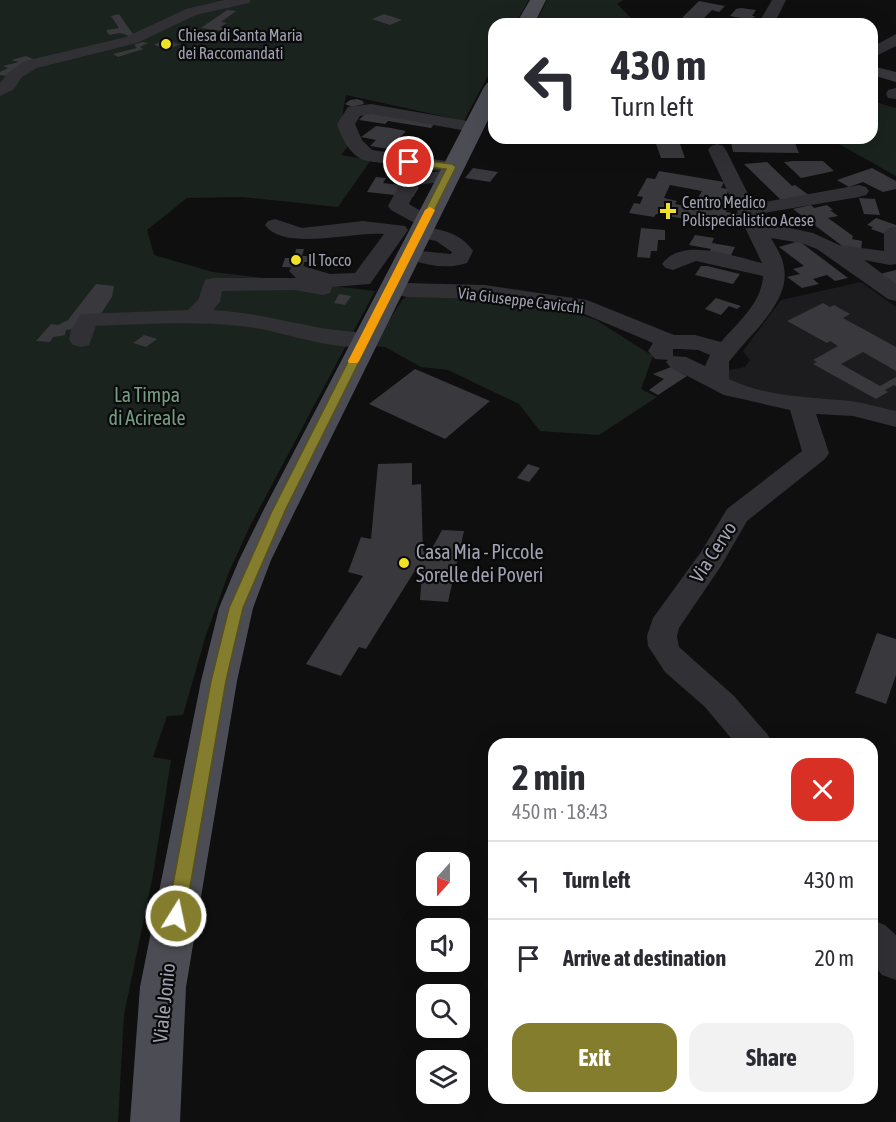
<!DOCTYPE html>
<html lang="en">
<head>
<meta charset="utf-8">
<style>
	:root { --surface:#fff; --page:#f2f2f3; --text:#2b2b33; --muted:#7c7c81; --line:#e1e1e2; --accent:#847d2d }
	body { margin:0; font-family:"Asap Condensed",sans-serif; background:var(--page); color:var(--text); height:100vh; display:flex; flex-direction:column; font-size:22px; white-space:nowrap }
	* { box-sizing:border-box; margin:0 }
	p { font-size:20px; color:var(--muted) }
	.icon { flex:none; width:33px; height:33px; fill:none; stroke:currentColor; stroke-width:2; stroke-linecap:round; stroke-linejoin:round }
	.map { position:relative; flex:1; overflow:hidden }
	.panel { position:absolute; left:488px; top:738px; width:390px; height:366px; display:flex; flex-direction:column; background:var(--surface); border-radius:18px; box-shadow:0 6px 24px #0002 }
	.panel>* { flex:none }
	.top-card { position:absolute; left:488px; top:18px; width:390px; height:126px; border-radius:18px; box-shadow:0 6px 24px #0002; background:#fff; color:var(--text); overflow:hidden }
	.needle { width:39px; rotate:201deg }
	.controls { position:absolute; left:416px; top:852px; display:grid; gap:12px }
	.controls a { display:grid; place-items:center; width:54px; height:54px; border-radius:12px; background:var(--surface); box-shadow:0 6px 24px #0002; font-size:30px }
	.pin { position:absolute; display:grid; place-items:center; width:51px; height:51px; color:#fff; margin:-26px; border:3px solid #fff; border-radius:50%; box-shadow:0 2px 6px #0007 }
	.me { position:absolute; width:66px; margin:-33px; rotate:10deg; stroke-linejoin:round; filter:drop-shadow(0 0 4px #0008) }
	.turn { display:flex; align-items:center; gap:21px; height:126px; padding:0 24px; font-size:27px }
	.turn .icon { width:78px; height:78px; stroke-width:2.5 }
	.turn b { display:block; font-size:42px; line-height:51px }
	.round { display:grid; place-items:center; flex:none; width:63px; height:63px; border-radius:18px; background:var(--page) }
	.head { display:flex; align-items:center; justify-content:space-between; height:102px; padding:0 24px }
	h1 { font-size:36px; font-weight:700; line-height:45px }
	.action { display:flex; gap:12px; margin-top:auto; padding:12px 24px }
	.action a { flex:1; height:69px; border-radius:18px; background:var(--accent); color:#fff; font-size:24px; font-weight:700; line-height:69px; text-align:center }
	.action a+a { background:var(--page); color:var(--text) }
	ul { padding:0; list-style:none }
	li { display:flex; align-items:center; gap:18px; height:78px; padding:0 24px; border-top:2px solid var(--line) }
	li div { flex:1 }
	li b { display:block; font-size:22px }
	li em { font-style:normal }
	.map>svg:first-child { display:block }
	.built { fill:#1c1b1d }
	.green { fill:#1b231e }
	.building { fill:#39393d; fill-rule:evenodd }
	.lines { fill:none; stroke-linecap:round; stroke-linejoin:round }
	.minor { fill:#303035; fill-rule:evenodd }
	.major { fill:#4c4c54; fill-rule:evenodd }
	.route { fill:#847d2d; stroke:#56511d; stroke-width:1.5 }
	.slow { fill:#f59e0b }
	.poi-dot { fill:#f1e126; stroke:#0a0a0b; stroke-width:2 }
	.labels { text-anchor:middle; stroke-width:4.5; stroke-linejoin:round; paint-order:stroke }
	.far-poi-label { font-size:16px; fill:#a0a1b1; stroke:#0a0a0b; text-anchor:start }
	.far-street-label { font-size:16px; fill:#a0a1b1; stroke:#0a0a0b }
	.park-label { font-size:20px; fill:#769d83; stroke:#0a0a0b }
	.poi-label { font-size:20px; fill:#a0a1b1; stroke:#0a0a0b; text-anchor:start }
	.street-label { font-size:20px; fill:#a0a1b1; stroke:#0a0a0b }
</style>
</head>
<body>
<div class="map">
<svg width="896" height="1122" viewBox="0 0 896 1122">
	<rect width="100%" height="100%" fill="#0f0f10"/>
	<path class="built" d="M861,282L896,307V416L778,399L728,383L729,370L745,367L750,360L743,351L781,300Z"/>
	<g class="green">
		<path d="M0,0H529L515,24H494L493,66L464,121L346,95L341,123L349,145L341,155L371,160L338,207L242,197L187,198L147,230L154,255L213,272L375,291L249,528L229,572L205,638L183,715L167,716L153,757L171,760L153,875L124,1015L118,1122H0Z"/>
		<path d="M547,0H623L617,4L635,22L535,24Z"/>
		<path d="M872,101L896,108V176L828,138H872Z"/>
		<path d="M442,292L564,309L596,320L653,356L641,389L657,397L599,435L540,431L519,404L448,370L421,367L385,347L373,346L402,300L412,293Z"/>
	</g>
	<g class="building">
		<path d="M699,1L725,6L719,12L712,10L698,24H676Z"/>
		<path d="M741,8L756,10L752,16H755L752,20L730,16L736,9Z"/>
		<path d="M227,10L236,11L221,22L227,23L220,27L226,28L222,31L201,28Z"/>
		<path d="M119,14L127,26L135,36L129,38L127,35L120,33L109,35L106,30L119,28L111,16Z"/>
		<path d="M384,14L402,20L390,25L372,19Z"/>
		<path d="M163,40L175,42L173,43L180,44L169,49L154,45Z"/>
		<path d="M142,42L148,43L140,47L143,49L118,57L113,54L137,48L134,45Z"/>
		<path d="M26,56L36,60L6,76L0,75V72L8,68L3,66L19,62L11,60Z"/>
		<path d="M872,66L896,72V82L872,75Z"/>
		<path d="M357,99L363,101L364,104L352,107L345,104L350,100Z"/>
		<path d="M367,112L436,122L431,128L388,121L385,124L359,120Z"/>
		<path d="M376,126L391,128L406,131L389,149L370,146L376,140L361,137Z"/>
		<path d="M654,138H678L685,158H661Z"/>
		<path d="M756,138H764L766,143H795L799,153L733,152L731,142H757Z"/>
		<path d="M794,161H823L834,171L801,178L784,162Z"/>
		<path d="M767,162L792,186L795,185L810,196L783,202L744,164Z"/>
		<path d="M473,168L498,172L490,182L465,178Z"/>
		<path d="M872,168L896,181V189L883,192L863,182L849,187L837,180Z"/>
		<path d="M659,171L724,182L721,188L729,189L726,196L730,197L726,212L740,214L738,219L744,220L741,228L705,218L703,222L656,214L654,217L629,213L634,203L640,204L643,197L637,196L647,178L655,179ZM670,185L702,191L698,198L708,200L703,209L675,204L677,201L664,198Z"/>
		<path d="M376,177L386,178L383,183L419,187L413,197L367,192Z"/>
		<path d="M859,198L875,199L880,215L864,214Z"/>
		<path d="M811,205L814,208L827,205L833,210H830L838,216L828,218L853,236L852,239L862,241L861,251L845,248L793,209Z"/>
		<path d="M876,218L896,225V230L888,235L871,229L873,227L867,225Z"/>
		<path d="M641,228L665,230V240H658L657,251H651L650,258L637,257Z"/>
		<path d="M695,235L714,238L712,243L735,247L730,257L709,252L711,249L689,245Z"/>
		<path d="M799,241L848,278L835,281L827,275L813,279L819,284L802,288L787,277L800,274L793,269L804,266L779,247Z"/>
		<path d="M296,249H304L302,256H309L308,262H304L303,268L282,267L285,258H290L295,254Z"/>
		<path d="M701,266H707L740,274L733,284L695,275Z"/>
		<path d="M896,270V285L880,274Z"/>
		<path d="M96,284L114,286L112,297L100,315L79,328L66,330L65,335L53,337L50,342L36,341L51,324L58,325L68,320Z"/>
		<path d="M339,294L351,296L345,305L334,303Z"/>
		<path d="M716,298L741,306L737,309L729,306L721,315L705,309Z"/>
		<path d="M823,303L830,307L834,305L850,314L843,318L896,347V371L863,352L841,364L880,386L896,377V386L894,385L885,390L888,392L876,399L813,364L817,362L813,360L838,346L830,341L827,343L787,321Z"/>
		<path d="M144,335L157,339L146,347L133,343Z"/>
		<path d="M671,367L687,376L658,395L649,390L664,379L653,374Z"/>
		<path d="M415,369L490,401L445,439L369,404Z"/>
		<path d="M412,463V485L421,484L423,551L429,554L442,530L464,531L448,602L420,600L422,574L414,572L366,649L359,647L341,676L306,664L363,576L348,572L361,537L371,539L378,464Z"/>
		<path d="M528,464L540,468L529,482L517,478Z"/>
		<path d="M877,633L896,639V675L886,704L855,693Z"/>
	</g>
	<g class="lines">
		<g class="minor">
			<path d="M224,0H251L249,3L196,15L137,43L37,68L22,77L13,90L0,96V83L10,71L25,61L126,37L186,9Z"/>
			<path d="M772,0H786L774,24H758Z"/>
			<path d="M896,34V46L872,58V47Z"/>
			<path d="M896,88V99L888,98L886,94L888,90Z"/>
			<path d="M371,104L473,122L479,123L482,127L479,131L473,132L371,114L360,116L355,124L362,140L372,150L459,163L461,167L454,172L456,176L454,180L418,185L409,204L431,217L434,221L431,225L425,227C444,230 462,234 473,251L467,263C449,269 431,266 413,261L410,257L413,253L420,251L451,254L452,252L436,241L412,236L409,232L412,228L420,226L391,210L388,206L404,176L441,171L367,161C351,157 342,139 337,124L348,107Z"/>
			<path d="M717,144L723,146L726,150L753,204L859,185L866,187L869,191L866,195L859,197L758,214L762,222L813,233L839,245L884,251V233L887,229L896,227V264L890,265L864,260L896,284V301L888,299L817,249L801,243L771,238C776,247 783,257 784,268C791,302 747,337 729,362V379C766,397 811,397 851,401C866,403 881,408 896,411V427L853,416L816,414L829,453L825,459L747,521L721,566L679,628L677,636L679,647L734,696L768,735L773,744H736L705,707L665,672L648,646L647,636L653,618L701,552L727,509L802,451L790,410L724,395L670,367L666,362L668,360L655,359L648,351L653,343L582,313L485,299L406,297L398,295L395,290L398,285L406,283L485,285L587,300L674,335H695L721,342C737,323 762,303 763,276L696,261L673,270L666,268L662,264C682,236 735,257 762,263L708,150L711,146ZM679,349L698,350L710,355L705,366L686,357L673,356V349Z"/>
			<path d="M275,219L302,228L363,221L405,226L408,230L370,284L332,287L330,293L322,295L295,290L222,291L220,302L213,310C250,312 284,321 321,328C338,331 355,331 372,335L376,340L372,345C336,354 278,329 240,326C192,321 144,324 96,326L89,345L81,347L73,345L69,340L71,330L81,314L188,310L198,300L205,280L213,278H296L289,271L292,266L300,265L330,274L355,273L384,234C353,231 284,252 265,225L268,221Z"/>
			<path d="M872,920L885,925L896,935V980L882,975L872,963Z"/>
		</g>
		<g class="major">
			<path d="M530,0H546L534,24H516Z"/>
			<path d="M494,81V108L295,511L271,560L253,608L237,681L186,987L180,1122H130L140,987L201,681L219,608L239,560L263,511L484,87L487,83Z"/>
		</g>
	</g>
	<path class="route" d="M409,159L452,164L456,167L285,511L243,608L226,681L185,916L182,922L176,924L170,922L167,916L211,681L229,608L272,511L446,169L406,164V160Z"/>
	<path class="slow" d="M430,207L435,210L359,361L357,363H349L348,361L425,210Z"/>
	<g class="poi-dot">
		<circle cx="166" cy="44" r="6"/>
		<path d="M665 202h6v6h6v6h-6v6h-6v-6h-6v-6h6z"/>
		<circle cx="296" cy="260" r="6"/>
		<circle cx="404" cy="563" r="6"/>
	</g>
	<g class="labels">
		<g class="far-poi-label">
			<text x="178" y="41">Chiesa di Santa Maria<tspan x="178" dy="18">dei Raccomandati</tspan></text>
			<text x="682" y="208">Centro Medico<tspan x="682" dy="18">Polispecialistico Acese</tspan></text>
			<text x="308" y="266">Il Tocco</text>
		</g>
		<g class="far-street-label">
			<text transform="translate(521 300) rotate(7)" y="6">Via Giuseppe Cavicchi</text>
		</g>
		<g class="park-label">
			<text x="147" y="402">La Timpa<tspan x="147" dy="23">di Acireale</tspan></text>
		</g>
		<g class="poi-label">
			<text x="416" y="559">Casa Mia - Piccole<tspan x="416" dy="23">Sorelle dei Poveri</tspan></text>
		</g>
		<g class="street-label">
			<text transform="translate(713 552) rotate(-57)" y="7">Via Cervo</text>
			<text transform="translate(164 1003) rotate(-84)" y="7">Viale Jonio</text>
		</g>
	</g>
</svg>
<div class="controls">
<a><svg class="needle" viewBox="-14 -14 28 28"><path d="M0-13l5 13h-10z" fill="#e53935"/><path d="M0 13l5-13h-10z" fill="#7c7c81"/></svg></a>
<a><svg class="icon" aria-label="sound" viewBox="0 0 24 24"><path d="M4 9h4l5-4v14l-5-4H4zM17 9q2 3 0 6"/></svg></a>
<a><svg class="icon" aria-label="search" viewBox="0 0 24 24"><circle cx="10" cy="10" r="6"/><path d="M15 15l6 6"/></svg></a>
<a><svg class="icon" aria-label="layers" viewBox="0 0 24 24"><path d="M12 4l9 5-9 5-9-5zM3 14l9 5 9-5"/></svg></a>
</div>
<div class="pin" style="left:409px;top:162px;background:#d93025"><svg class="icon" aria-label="arrive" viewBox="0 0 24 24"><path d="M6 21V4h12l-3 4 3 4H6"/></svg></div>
<svg class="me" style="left:176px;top:916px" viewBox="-20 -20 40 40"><circle r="17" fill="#847d2d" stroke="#fff" stroke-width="3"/><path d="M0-11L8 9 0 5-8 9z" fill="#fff"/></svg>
<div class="top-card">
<div class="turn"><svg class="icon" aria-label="left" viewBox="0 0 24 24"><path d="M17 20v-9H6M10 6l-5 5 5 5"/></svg><div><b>430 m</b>Turn left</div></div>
</div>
<section class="panel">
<div class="head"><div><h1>2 min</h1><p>450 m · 18:43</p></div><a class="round" style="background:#d93025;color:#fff"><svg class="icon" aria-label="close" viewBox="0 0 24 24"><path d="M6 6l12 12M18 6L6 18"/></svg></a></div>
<ul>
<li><svg class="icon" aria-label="left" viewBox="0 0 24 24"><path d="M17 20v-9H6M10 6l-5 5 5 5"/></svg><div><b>Turn left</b></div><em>430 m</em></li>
<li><svg class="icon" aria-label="arrive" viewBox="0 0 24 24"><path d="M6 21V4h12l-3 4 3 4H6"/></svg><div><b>Arrive at destination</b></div><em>20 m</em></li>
</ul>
<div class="action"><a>Exit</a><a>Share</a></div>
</section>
</div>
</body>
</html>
